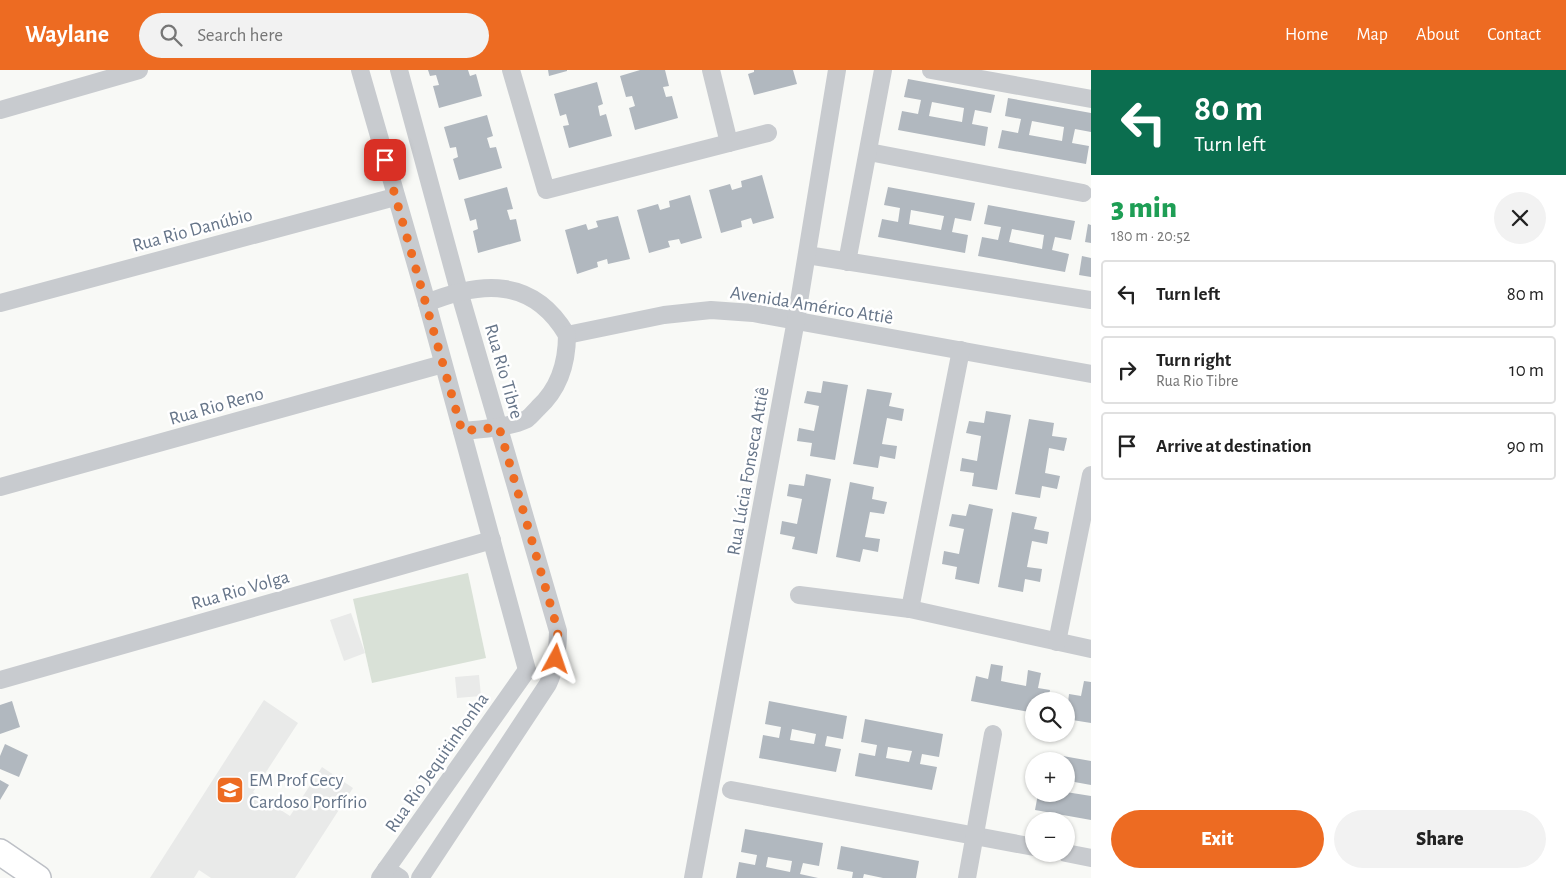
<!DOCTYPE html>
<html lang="en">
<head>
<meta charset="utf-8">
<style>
	:root { --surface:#fff; --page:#f2f2f2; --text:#222; --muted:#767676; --line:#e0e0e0; --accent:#ed6b22 }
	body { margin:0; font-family:"Alegreya Sans",sans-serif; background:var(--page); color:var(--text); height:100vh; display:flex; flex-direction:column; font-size:19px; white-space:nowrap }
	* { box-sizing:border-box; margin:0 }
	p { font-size:16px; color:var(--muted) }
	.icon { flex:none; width:28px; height:28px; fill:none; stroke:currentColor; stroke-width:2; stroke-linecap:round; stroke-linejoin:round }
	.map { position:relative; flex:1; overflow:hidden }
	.details { display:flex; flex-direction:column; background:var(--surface); width:475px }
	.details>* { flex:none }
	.hud { background:#0b6e4f; color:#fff; overflow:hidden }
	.controls { position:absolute; left:1025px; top:622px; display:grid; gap:10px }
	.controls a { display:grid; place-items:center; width:50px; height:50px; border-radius:50%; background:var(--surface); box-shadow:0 1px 4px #0004; font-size:25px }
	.pin { position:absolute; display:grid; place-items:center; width:42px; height:42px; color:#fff; margin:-21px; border-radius:10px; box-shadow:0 2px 8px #0006 }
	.me { position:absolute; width:55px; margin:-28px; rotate:5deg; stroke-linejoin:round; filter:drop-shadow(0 0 4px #0008) }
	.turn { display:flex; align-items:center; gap:18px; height:105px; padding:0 20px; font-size:22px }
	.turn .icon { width:65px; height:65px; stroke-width:2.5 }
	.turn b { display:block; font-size:35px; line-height:42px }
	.round { display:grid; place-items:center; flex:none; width:52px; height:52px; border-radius:26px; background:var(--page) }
	.head { display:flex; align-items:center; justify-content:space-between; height:85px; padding:0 20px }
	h1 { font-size:30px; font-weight:800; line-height:38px; color:#1e9e55 }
	.action { display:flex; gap:10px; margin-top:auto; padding:10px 20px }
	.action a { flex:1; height:58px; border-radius:30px; background:var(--accent); color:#fff; font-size:20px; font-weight:800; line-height:58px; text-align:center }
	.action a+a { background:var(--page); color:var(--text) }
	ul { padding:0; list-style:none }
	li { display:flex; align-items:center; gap:15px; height:68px; margin:0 10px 8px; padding:0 10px; border:2px solid var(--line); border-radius:5px }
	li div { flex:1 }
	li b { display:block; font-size:19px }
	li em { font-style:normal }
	header { display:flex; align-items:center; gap:30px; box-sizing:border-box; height:70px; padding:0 25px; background:var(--accent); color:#fff }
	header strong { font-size:24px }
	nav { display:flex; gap:28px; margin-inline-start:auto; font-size:18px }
	.search { width:350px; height:45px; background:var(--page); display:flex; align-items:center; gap:12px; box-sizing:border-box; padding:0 18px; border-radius:28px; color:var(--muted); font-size:19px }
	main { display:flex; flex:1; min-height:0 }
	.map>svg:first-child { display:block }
	.built { fill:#e9eae9 }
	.green { fill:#d9e1d7 }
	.building { fill:#b1b8bf; fill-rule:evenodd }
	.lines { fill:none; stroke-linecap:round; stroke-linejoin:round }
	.secondary-casing { stroke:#bdc0c6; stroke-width:28 }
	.street { stroke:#c8cbcf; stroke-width:18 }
	.secondary { stroke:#fff; stroke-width:25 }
	.route { stroke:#ed6b22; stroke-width:9; stroke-dasharray:0 16.2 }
	.labels { text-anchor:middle; stroke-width:5; stroke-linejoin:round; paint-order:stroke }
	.street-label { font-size:19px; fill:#667589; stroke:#fff }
	.poi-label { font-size:19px; fill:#667589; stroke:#fff; text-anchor:start }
</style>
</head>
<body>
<header>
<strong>Waylane</strong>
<div class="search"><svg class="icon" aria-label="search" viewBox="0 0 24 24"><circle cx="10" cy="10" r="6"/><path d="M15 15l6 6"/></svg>Search here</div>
<nav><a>Home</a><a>Map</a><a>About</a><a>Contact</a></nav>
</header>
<main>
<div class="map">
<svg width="1091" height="808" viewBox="0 0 1091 808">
	<rect width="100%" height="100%" fill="#f8f9f6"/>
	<g class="built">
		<path d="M351,543L365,583L344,591L330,550Z"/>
		<path d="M479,605L481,626L457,628L455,607Z"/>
		<path d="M264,630L298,653L253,722L290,746L322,697L353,718L295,808H211L199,800L194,808H150Z"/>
	</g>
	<path class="green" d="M468,503L486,588L372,613L353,529Z"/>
	<g class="building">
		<path d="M428,0H468L470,6L476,4L482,26L439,38L433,16L439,15L436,5L430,6Z"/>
		<path d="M548,0H567V1L549,6Z"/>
		<path d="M640,0H665L669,16L663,17L666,27L672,26L678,48L635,60L629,38L635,36L632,26L626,27L620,6Z"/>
		<path d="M754,0H793L797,14L754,25L748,4L754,2Z"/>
		<path d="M908,9L995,25L991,43L975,40L972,54L988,57L985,76L898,60L902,41L918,44L921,30L904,27ZM932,32L964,38L962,52L929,46Z"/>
		<path d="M597,12L603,34L598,36L600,46L606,44L612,66L569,78L563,56L569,55L566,44L560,46L554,24Z"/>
		<path d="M1008,28L1091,43V62L1075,59L1072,73L1089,76L1086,94L998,78L1002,60L1018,63L1021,49L1005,46ZM1032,51L1064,57L1062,71L1029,65Z"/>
		<path d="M487,45L493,66L487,68L490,78L496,77L502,98L459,110L453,89L458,87L456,77L450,78L444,57Z"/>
		<path d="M762,105L774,148L753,154L751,148L741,151L742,157L721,163L709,120L730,114L732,120L742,117L741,111Z"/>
		<path d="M507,117L513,139L507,140L510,150L516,149L521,171L478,183L473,161L478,159L476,149L470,151L464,129Z"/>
		<path d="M888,117L975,133L971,151L955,148L952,162L968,165L965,183L878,167L882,149L898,152L900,138L884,135ZM911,140L944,146L941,160L909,154Z"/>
		<path d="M690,125L702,168L681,174L679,169L668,171L670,177L649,183L637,140L658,134L660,140L670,137L669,131Z"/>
		<path d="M988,135L1075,151L1071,170L1055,167L1052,180L1069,184L1065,202L978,186L982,167L998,170L1001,157L984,154ZM1012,159L1044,165L1042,179L1009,172Z"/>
		<path d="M618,146L630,189L608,194L607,189L597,192L598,197L577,204L565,160L586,154L588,160L598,157L596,151Z"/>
		<path d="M1088,154L1091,155V173L1085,172Z"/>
		<path d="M1082,186L1091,188V207L1079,205Z"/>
		<path d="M823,311L848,315L835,390L810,386L812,373L797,371L799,358L814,361L819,336L804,333L807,321L821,323Z"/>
		<path d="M867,319L892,323L889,336L904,339L902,351L887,348L882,374L897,376L895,389L880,386L878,398L853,394Z"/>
		<path d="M986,341L1011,345L997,420L972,416L974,403L960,401L962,388L977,391L981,366L966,363L969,351L984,353Z"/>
		<path d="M1029,349L1054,353L1052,366L1067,368L1064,381L1049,378L1045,403L1060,406L1057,419L1042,416L1040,428L1015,424Z"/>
		<path d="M806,404L831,409L817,484L792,479L795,467L780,464L782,451L797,454L802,429L787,426L789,414L804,416Z"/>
		<path d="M850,412L874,417L872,429L887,432L884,444L870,442L865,467L880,469L878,482L863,479L860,492L836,487Z"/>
		<path d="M969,434L993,439L979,514L955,509L957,497L942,494L944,481L959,484L964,459L949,456L952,444L966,446Z"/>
		<path d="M1012,442L1037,447L1034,459L1049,462L1047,474L1032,471L1027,497L1042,499L1040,512L1025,509L1023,522L998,517Z"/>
		<path d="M991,594L1003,596L1001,611L1026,616L1028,600L1041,603L1038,618L1050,620L1048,631H1034V643L971,631L976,606L988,609Z"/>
		<path d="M1084,611L1091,612V653L1066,649L1069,624L1081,626Z"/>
		<path d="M12,631L20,657L0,664V635Z"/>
		<path d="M769,631L847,646L843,669L827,666L825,676L841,679L836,702L759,688L763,665L779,668L781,657L765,654ZM792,659L816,664L814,674L790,670Z"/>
		<path d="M865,649L943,664L939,687L922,684L920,694L937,697L932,720L855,706L859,683L875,686L877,675L861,672ZM888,677L912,681L909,692L886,688Z"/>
		<path d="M5,674L28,685L19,707L0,699V686Z"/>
		<path d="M1046,683L1091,691V715L1069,711L1066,720V691H1045Z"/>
		<path d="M0,710L9,715L0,730Z"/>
		<path d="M1066,722L1091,726V750L1035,740L1038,724H1066Z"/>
		<path d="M745,759L823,773L819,796L803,793L800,804L818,808H736L739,792L755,795L757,785L741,782ZM768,787L792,791L790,802L766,797Z"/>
		<path d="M841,776L919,791L916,808H883L864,804L863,808H852L853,802L837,799Z"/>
	</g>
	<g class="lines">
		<g class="secondary-casing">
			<path id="secondary" d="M0,782L38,808"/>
		</g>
		<g class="street">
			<path d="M360,0L427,233L527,600"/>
			<path d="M399,0L459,221L558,561C558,580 556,597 548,614L420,808"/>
			<path d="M511,0L546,120L768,63"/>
			<path d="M711,0L729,73"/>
			<path d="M931,0L1091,29"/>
			<path d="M0,40L139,0"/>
			<path d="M869,82L1083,123"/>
			<path d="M807,185L1091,230"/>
			<path d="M847,192L883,0"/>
			<path d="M0,233L395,127"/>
			<path d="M427,233C481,211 533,207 567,265"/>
			<path d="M567,265L664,245L711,240L753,243L1091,304"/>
			<path d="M462,361C483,359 508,358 527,349C531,346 535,341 538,338C560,318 567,293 567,265"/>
			<path d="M0,417L443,294"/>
			<path d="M799,525L910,539L1091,579"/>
			<path d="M910,539L961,280"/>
			<path d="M1057,572L1091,405"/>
			<path d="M0,610L492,470"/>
			<path d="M731,720L1034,777"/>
			<path d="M1066,783L1091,788"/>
			<path d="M386,799L400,808"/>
			<path d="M380,808L527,600"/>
			<path d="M693,808L796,250L837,0"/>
			<path d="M967,808L993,664"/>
		</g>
		<use href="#secondary" class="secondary"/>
	</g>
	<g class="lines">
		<path class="route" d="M385,90L462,361L499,357L558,561L556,589"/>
	</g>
	<defs>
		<g id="school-square" transform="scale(1.4375)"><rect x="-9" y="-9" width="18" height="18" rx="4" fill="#ed6b22" stroke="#fff"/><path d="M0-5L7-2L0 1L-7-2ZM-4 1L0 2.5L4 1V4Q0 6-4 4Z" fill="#fff"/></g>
	</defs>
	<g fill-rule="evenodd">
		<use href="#school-square" x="230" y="720"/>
	</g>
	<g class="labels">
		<g class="street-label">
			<text transform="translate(192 159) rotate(-15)" y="7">Rua Rio Danúbio</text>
			<text transform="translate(812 234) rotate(9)" y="7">Avenida Américo Attiê</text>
			<text transform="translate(505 301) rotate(74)" y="7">Rua Rio Tibre</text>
			<text transform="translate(216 335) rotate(-16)" y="7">Rua Rio Reno</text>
			<text transform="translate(747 401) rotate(-80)" y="7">Rua Lúcia Fonseca Attiê</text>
			<text transform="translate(240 519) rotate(-16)" y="7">Rua Rio Volga</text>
			<text transform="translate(436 692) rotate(-55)" y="7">Rua Rio Jequitinhonha</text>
		</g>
		<g class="poi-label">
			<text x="249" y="716">EM Prof Cecy<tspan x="249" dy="22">Cardoso Porfírio</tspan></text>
		</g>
	</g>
</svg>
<div class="controls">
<a><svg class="icon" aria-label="search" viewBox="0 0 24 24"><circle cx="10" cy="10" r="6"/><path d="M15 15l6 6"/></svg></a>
<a>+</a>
<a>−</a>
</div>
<div class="pin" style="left:385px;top:90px;background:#d93025"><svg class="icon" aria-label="arrive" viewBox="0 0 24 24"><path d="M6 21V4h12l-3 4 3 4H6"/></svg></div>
<svg class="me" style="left:556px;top:589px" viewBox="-20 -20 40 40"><path d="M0-17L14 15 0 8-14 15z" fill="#ed6b22" stroke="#fff" stroke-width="4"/></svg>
</div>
<section class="details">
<div class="hud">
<div class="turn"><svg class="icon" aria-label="left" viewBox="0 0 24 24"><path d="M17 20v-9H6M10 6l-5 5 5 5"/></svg><div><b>80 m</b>Turn left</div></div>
</div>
<div class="head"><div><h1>3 min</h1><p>180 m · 20:52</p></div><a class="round"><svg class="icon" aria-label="close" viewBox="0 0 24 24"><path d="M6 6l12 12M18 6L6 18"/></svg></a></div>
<ul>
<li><svg class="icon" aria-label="left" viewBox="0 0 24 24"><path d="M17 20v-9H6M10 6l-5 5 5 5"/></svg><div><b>Turn left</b></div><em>80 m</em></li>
<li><svg class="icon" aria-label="right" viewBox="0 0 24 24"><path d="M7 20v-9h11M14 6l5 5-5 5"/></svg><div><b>Turn right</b><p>Rua Rio Tibre</p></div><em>10 m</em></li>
<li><svg class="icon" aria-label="arrive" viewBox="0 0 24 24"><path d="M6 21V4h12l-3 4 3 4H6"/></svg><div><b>Arrive at destination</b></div><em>90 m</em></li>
</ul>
<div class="action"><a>Exit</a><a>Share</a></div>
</section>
</main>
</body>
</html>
